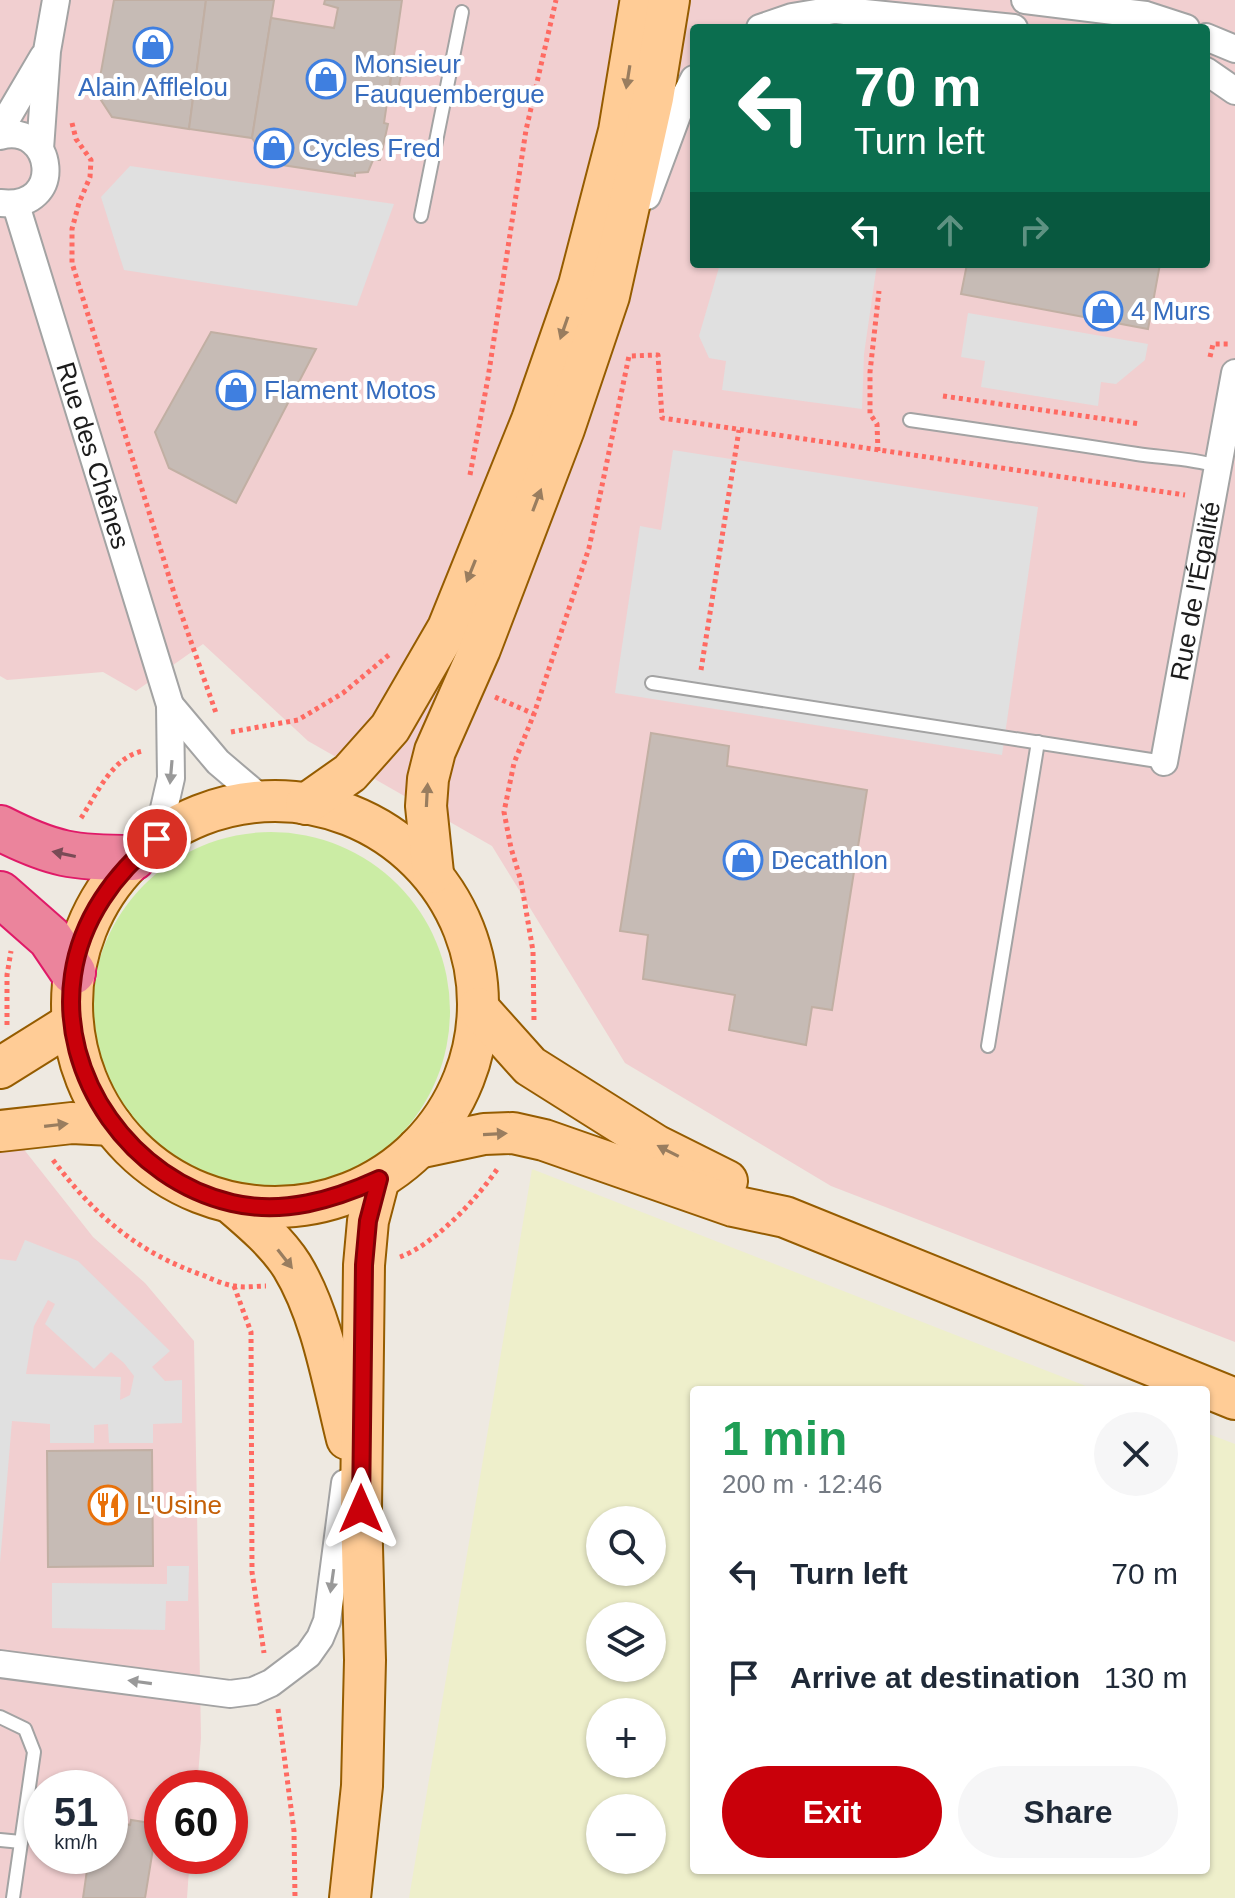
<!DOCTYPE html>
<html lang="en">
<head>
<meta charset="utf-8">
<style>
	:root { --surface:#fff; --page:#f6f6f7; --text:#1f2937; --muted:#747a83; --accent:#c9000a }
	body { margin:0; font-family:Arial,sans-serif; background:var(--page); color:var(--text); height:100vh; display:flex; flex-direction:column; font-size:30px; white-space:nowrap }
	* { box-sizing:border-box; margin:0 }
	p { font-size:26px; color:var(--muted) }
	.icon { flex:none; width:44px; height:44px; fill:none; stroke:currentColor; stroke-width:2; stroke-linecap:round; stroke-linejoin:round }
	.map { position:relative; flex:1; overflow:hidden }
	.panel { position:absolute; left:690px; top:1386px; width:520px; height:488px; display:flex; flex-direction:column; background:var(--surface); border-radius:8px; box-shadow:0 2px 6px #0004 }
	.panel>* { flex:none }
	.top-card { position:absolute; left:690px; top:24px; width:520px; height:244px; border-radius:8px; box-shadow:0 2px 6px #0004; background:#0b6e4f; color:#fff; overflow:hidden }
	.fabs { position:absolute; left:586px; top:1506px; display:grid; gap:16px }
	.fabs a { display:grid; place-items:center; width:80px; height:80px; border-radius:50%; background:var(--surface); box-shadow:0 2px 6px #0004; font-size:40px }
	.speed { position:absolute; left:24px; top:1770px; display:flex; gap:16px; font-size:40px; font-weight:700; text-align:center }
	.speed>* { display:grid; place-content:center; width:104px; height:104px; border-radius:50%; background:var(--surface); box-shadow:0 2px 6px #0004; line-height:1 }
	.speed small { font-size:20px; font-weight:400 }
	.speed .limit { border:12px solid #d22; background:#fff; color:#111 }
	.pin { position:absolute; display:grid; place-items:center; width:68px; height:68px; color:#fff; margin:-34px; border:4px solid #fff; border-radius:50%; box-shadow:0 2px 8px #0007 }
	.me { position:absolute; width:88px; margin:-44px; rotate:0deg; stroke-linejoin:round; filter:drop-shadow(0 0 6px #0008) }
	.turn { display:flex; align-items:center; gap:28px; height:168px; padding:0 32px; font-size:36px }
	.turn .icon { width:104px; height:104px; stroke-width:2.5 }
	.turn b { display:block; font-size:56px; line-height:68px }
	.lanes { display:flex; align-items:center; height:76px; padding:0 32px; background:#0003; justify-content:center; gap:40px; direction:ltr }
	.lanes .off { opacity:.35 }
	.round { display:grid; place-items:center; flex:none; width:84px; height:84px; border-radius:42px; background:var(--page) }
	.summary { display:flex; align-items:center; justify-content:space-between; height:136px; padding:0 32px }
	h1 { font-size:48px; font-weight:800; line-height:60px; color:#1e9e55 }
	.button { display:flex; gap:16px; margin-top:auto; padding:16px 32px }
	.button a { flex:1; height:92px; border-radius:48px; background:var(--accent); color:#fff; font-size:32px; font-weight:800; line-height:92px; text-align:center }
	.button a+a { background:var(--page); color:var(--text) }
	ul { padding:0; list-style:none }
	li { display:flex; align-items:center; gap:24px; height:104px; padding:0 32px }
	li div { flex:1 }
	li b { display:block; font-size:30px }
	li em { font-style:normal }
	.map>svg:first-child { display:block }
	.commercial { fill:#f1cfd0; fill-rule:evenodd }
	.farmland { fill:#eeefcb; fill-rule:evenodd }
	.grass { fill:#cbeca4 }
	.parking { fill:#e0e0e0; fill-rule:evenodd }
	.building { fill:#c6bbb5; stroke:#c1afa3; stroke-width:2 }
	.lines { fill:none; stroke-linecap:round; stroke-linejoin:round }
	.service-casing { stroke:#a3a3a3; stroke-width:16 }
	.minor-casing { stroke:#a3a3a3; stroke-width:30 }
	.primary-casing { stroke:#955c00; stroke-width:44 }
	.motorway-casing { stroke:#e01a68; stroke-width:48 }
	.path { stroke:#ff6a62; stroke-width:5; stroke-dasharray:4 4; stroke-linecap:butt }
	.service { stroke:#fff; stroke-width:12 }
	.minor { stroke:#fff; stroke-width:26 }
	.primary { stroke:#ffcc96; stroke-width:40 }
	.motorway { stroke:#eb849c; stroke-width:44 }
	.oneway { fill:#997d5f }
	.oneway2 { fill:#999 }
	.oneway3 { fill:#794b56 }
	.route-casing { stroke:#830006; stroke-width:20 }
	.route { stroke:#c9000a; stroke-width:14 }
	.labels { text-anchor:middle; stroke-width:8; stroke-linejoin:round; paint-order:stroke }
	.shop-label { font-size:26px; fill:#366cbe; stroke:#fff; text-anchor:start }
	.street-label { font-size:26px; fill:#1c1c1c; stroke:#fff }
	.food-label { font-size:26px; fill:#c56008; stroke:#fff; text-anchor:start }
</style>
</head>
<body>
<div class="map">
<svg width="1235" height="1898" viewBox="0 0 1235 1898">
	<rect width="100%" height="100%" fill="#eee9e1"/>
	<g class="commercial">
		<path d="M0,0H1235V1342L831,1186L625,1063L492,846L308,741L203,644L136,691L103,672L7,680L0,676ZM694,28H1206V264H694Z"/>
		<path d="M22,1147L93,1237L145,1283L194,1341L201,1738L197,1788H162V1856H190L187,1898H0V1151ZM42,1788H110V1856H42Z"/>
	</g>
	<path class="farmland" d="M532,1169L1096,1390H694V1870H1206V1433L1235,1444V1898H409ZM600,1520H652V1572H600ZM600,1616H652V1668H600ZM600,1712H652V1764H600ZM652,1808V1860H600V1808Z"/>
	<circle class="grass" cx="271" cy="1011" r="179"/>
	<g class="parking">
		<path d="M130,166L394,204L357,306L124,270L101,197Z"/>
		<path d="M720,264H877L864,354L862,409L722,390L726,361L709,358L699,336Z"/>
		<path d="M968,313L1148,344L1145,360L1116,384L1101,382L1098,406L981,387L985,361L961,357Z"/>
		<path d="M673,450L1038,507L1002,755L615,693L640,526L661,530Z"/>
		<path d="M25,1240L78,1261L170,1351L152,1367L165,1381L182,1380V1423L153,1424V1443H109L108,1424L94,1425V1443H50V1424L12,1421L0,1563V1259L16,1261ZM48,1300L55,1304L45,1324L94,1369L111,1352L124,1363L134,1376L130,1395L120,1400L121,1377L26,1374L34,1326Z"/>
		<path d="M167,1566H189L188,1601H166L165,1630L52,1628V1583L167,1584Z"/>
	</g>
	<g class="building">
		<path d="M114,0H206L189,129L112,117L97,94Z"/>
		<path d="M206,0H274L252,138L189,129Z"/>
		<path d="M325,0H402L384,123L388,124L380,160H373L368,172L355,173V176L269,163L252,138L271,18L334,28L338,8L324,4Z"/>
		<path d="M394,61H404L396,99L388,97Z"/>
		<path d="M967,264H1160L1148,329L961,294Z"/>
		<path d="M211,332L316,349L236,503L169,468L155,432Z"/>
		<path d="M651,733L729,746L727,766L867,790L832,1010L812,1007L806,1045L729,1030L735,995L643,979L648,935L620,931Z"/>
		<path d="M152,1450L153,1566L48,1567L47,1451Z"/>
		<path d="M110,1816L123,1818L122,1823L130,1825L131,1820L157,1824L145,1898H83L89,1856H110Z"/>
	</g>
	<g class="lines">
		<g class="service-casing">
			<g id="service">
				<path d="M421,216L462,12"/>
				<path d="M910,420C986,431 1062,442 1137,454C1164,458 1190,458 1217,466"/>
				<path d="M652,683L1164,762"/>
				<path d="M988,1046L1038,742"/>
				<path d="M0,1717L25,1729L34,1752L13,1898"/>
				<path d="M0,1840L21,1842"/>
			</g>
		</g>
		<g class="minor-casing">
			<g id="minor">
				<path d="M1025,0L1146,15L1186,28"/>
				<path d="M760,28L792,17L835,10L1014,28"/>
				<path d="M1206,37L1235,49"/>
				<path d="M1206,71L1235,91"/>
				<path d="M0,130L43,57"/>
				<path d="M0,136C54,121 67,211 0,203"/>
				<path d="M40,149L47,51L56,0"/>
				<path d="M647,196L682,102L694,79"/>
				<path id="s1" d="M16,205L170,705L171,778L157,839"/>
				<path d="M170,705L218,762L264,801"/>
				<path id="s2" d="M1164,762L1235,373"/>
				<path d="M0,1664L230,1694L253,1691L271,1683L308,1655L320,1638L327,1621L345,1483"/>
			</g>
		</g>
		<g class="primary-casing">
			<g id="primary">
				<circle cx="275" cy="1004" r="203"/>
				<path d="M306,804L350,773L390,728L448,628L532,420L579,285L619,131L640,4"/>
				<path d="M433,873L426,806L428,779L435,751L480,649L564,429L609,296L653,98L669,0"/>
				<path d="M478,1008L530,1066L657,1146L727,1181"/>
				<path d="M0,1068L72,1023"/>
				<path d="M0,1131L72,1123L112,1125"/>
				<path d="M418,1148L484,1134L513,1133L544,1140L733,1206L785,1217L1235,1399"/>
				<path d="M231,1203C252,1221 277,1242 292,1266C322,1315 333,1383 347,1439"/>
				<path d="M350,1898L362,1786L365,1660L361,1509L364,1265L368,1221L379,1179"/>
			</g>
		</g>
		<g class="motorway-casing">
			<g id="motorway">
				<path d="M0,828C53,855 74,858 133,858"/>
				<path d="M0,894L50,938L73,972"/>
			</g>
		</g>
		<g class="path">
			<path d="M72,123L76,139L91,160L90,177L79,203L72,229V263L175,596L216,713"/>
			<path d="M1210,357L1213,344H1230"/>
			<path d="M943,396L1140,424"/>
			<path d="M878,451L877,424L870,414V372L879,291"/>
			<path d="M470,475L488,378L526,130L556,0"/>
			<path d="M701,670L739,430"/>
			<path d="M495,697L534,714"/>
			<path d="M231,732L298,720L343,693L390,654"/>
			<path d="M81,818C97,794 112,757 143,751"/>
			<path d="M534,1020L533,951L521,881L511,848L504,812L514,763L534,714L589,548L629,356L658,355L662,418L1185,495"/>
			<path d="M7,1025V975L11,951"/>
			<path d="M53,1160C95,1216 138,1253 205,1276C214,1280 225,1285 235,1286C245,1288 256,1286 266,1286"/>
			<path d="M400,1257C435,1244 477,1199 498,1168"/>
			<path d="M234,1286L251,1332L252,1572L264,1653"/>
			<path d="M278,1709L294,1831L295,1898"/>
		</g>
		<use href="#service" class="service"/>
		<use href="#minor" class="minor"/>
		<use href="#primary" class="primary"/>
		<use href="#motorway" class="motorway"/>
	</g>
	<defs><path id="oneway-solid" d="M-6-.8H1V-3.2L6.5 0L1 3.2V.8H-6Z" transform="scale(2)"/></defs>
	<g class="oneway">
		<use href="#oneway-solid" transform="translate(628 77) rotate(99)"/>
		<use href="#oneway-solid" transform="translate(564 328) rotate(109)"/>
		<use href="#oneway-solid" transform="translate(537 500) rotate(-69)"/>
		<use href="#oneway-solid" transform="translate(471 571) rotate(112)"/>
		<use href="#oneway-solid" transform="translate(427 795) rotate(-87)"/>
		<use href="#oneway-solid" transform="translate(56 1125) rotate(-7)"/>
		<use href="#oneway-solid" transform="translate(495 1134) rotate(-3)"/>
		<use href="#oneway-solid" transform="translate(668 1151) rotate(-153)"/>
		<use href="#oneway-solid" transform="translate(285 1259) rotate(52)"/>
	</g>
	<g class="oneway2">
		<use href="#oneway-solid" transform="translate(171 772) rotate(95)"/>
		<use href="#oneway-solid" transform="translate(332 1581) rotate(98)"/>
		<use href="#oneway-solid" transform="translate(140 1682) rotate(-172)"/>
	</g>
	<use class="oneway3" href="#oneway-solid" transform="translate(64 854) rotate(-168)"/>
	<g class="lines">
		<g class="route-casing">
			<path id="route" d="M157,839C115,873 81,919 73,975C58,1077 132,1180 232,1203C283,1215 333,1200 379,1179L368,1221L364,1265L361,1509"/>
		</g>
		<use href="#route" class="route"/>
	</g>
	<defs>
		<g id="shop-ring" transform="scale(2)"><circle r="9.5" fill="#fff" stroke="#3f7fe0" stroke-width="1.5"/><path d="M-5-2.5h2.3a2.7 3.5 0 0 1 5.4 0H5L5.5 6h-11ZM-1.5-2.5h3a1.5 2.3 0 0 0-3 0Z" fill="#3f7fe0"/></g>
		<g id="restaurant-ring" transform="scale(2)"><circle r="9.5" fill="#fff" stroke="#e8710a" stroke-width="1.5"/><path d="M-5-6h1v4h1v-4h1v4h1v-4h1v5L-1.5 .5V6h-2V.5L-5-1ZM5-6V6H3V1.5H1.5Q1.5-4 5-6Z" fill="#e8710a"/></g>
	</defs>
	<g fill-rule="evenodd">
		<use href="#shop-ring" x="153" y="47"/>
		<use href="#shop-ring" x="326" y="79"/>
		<use href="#shop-ring" x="274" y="148"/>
		<use href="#shop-ring" x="1103" y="311"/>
		<use href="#shop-ring" x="236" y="390"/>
		<use href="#shop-ring" x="743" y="860"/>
		<use href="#restaurant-ring" x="108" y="1505"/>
	</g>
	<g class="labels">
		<g class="shop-label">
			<text x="354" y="73">Monsieur<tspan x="354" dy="30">Fauquembergue</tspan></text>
			<text x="153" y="96" text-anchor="middle">Alain Afflelou</text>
			<text x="302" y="157">Cycles Fred</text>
			<text x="1131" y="320">4 Murs</text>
			<text x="264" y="399">Flament Motos</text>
			<text x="771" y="869">Decathlon</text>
		</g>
		<g class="street-label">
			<text dy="9" stroke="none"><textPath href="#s1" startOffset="262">Rue des Chênes</textPath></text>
			<text dy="9" stroke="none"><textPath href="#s2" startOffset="174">Rue de l'Égalité</textPath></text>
		</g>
		<g class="food-label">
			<text x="136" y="1514">L'Usine</text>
		</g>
	</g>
</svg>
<div class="fabs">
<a><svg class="icon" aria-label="search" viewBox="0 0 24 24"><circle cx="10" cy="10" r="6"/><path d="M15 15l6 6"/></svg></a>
<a><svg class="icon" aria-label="layers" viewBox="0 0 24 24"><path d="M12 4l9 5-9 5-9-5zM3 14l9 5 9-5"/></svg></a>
<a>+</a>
<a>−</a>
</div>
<div class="speed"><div>51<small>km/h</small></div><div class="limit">60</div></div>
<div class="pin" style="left:157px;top:839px;background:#d93025"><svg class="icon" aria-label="arrive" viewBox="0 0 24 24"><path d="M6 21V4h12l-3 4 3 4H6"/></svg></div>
<svg class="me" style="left:361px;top:1509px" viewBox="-20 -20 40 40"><path d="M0-17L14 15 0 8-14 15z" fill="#c9000a" stroke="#fff" stroke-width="4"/></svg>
<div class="top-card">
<div class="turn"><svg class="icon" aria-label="left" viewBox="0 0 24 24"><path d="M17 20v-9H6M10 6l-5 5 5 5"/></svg><div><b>70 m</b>Turn left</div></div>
<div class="lanes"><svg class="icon" aria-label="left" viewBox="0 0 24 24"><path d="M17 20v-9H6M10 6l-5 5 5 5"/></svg><svg class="icon off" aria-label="ahead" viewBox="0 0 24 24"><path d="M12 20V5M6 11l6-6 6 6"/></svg><svg class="icon off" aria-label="right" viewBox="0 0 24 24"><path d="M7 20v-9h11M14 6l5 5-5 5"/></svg></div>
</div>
<section class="panel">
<div class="summary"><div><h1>1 min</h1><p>200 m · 12:46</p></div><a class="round"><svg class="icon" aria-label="close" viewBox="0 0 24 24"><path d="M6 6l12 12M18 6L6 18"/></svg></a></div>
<ul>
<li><svg class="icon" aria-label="left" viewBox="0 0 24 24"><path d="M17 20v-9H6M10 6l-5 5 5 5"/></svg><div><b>Turn left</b></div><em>70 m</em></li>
<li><svg class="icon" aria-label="arrive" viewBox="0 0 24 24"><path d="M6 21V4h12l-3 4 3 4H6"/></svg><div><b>Arrive at destination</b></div><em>130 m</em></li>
</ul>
<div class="button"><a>Exit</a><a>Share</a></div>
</section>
</div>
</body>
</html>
